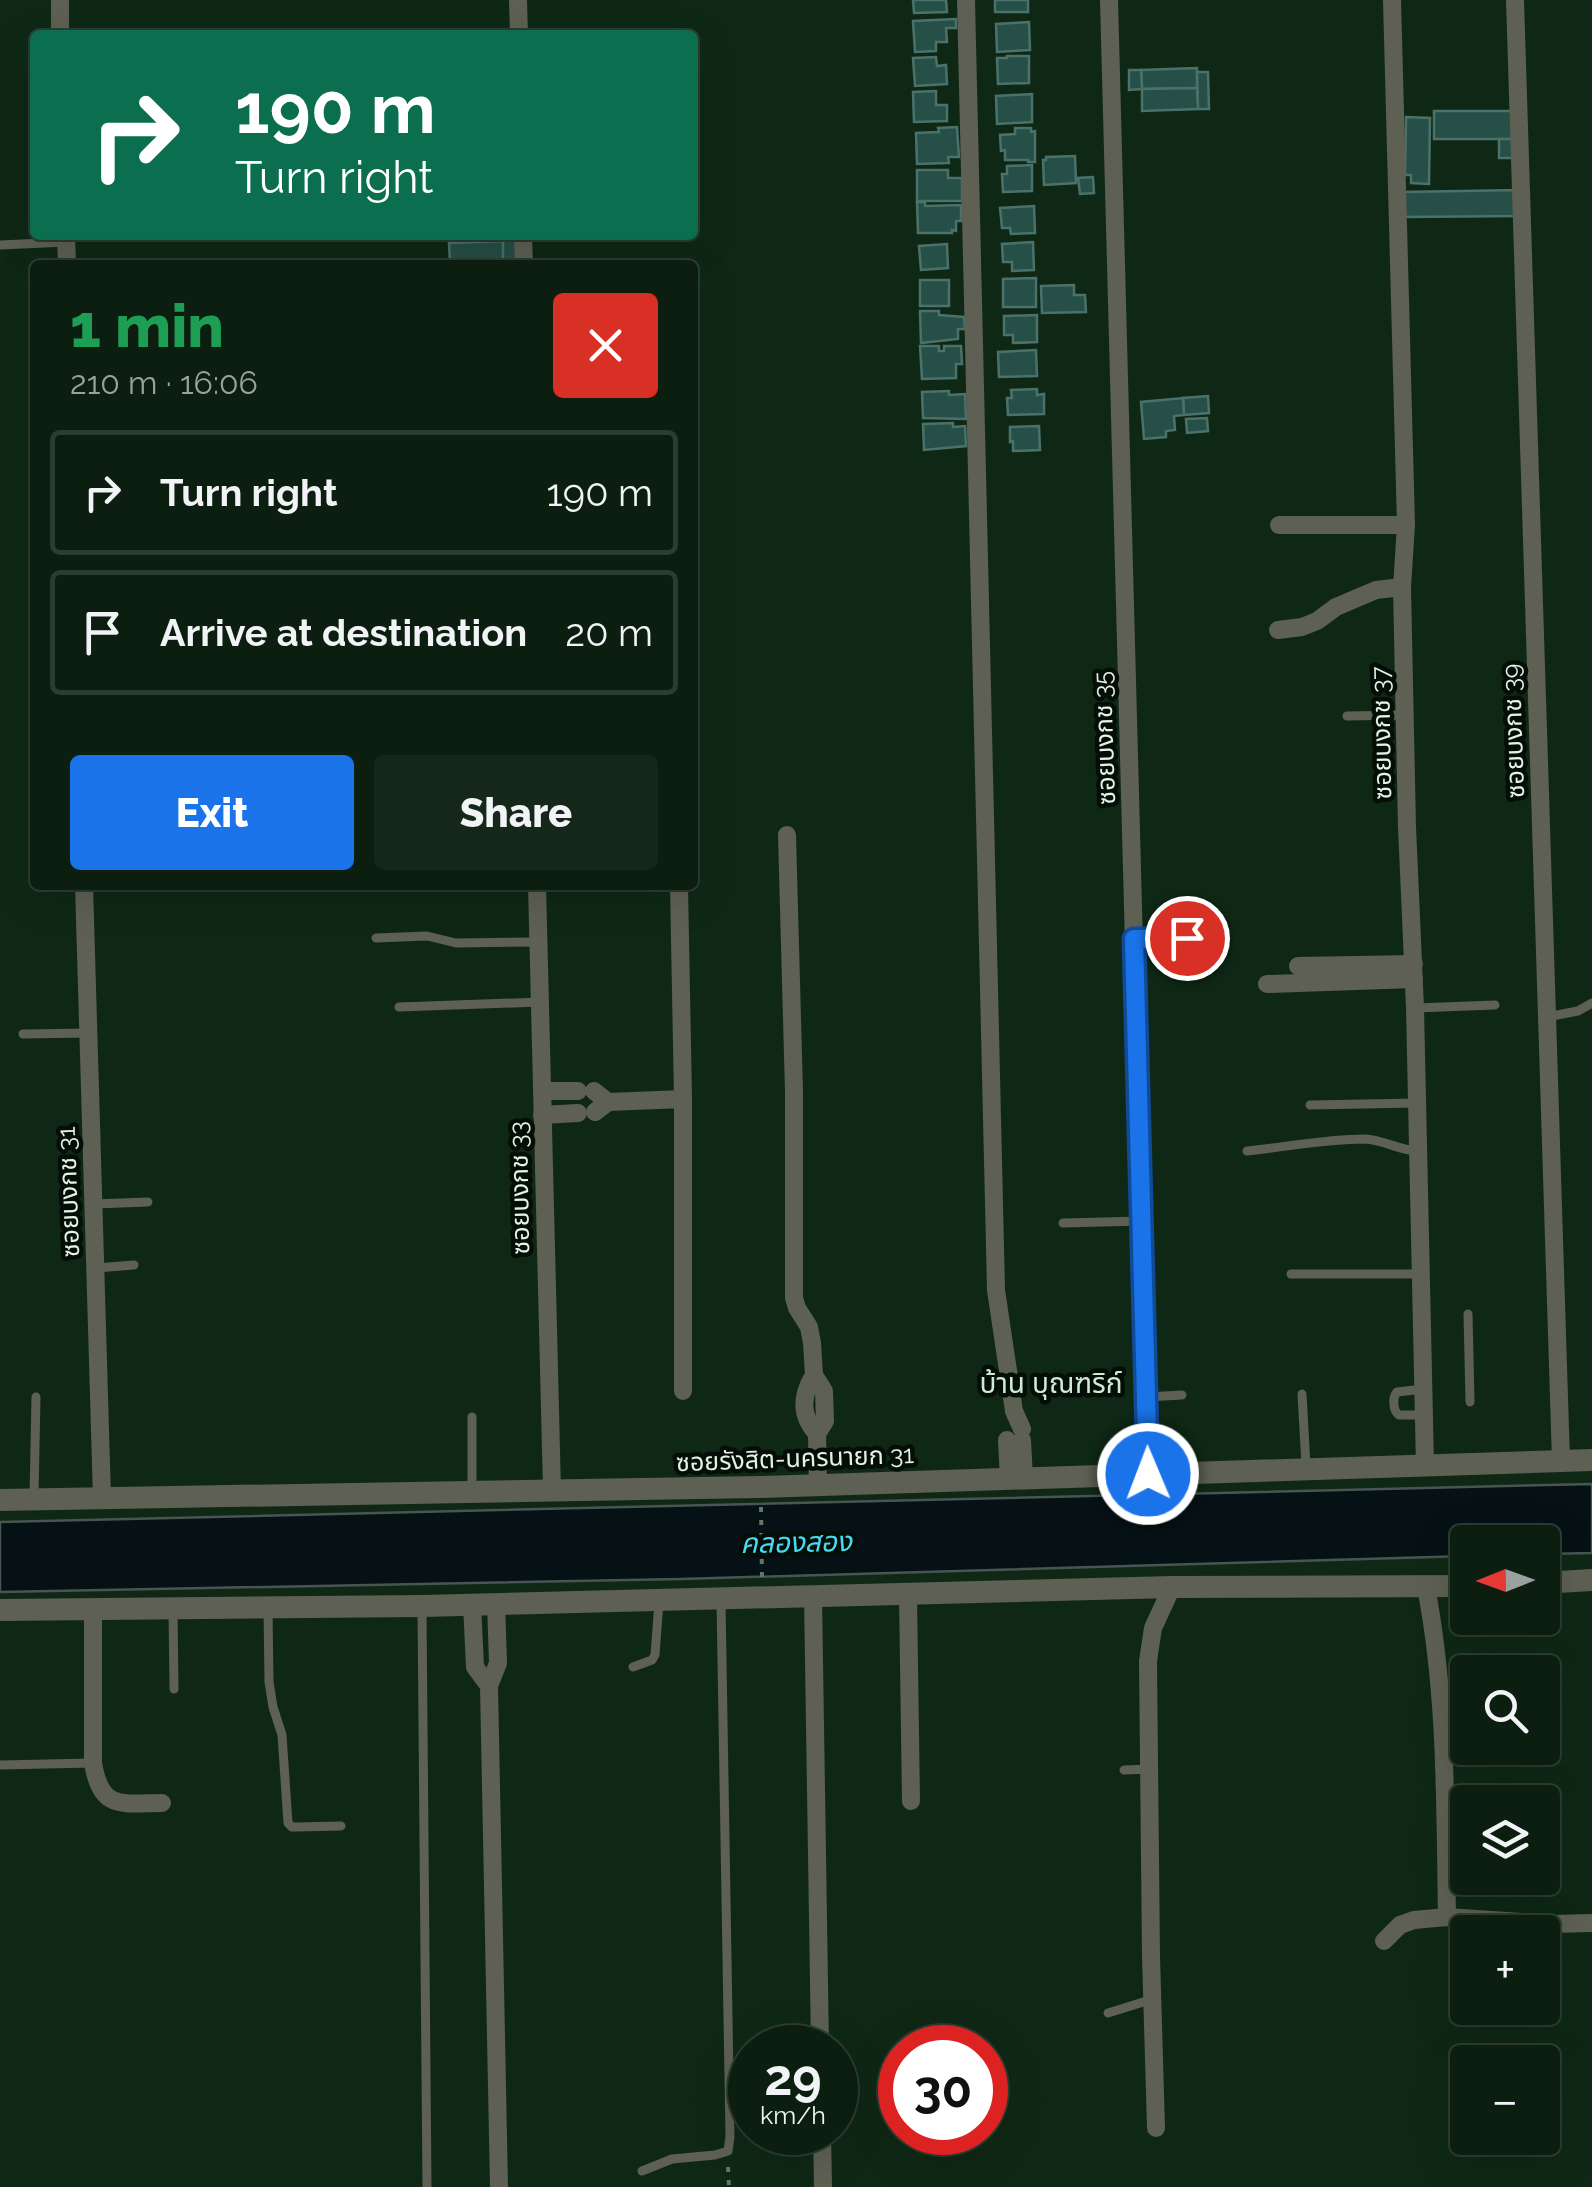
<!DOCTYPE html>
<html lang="en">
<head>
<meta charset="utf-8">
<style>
	:root { --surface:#0b1e10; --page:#142719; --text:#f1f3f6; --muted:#9aa29f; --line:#2b3c30; --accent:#1a73e8 }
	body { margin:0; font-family:Raleway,"Noto Sans Thai",sans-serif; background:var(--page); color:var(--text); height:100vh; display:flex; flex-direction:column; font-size:38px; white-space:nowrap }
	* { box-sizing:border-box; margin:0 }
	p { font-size:32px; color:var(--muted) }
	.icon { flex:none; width:55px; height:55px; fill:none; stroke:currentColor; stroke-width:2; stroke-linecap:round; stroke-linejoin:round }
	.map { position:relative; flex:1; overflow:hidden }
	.side { position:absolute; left:30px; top:260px; width:668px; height:630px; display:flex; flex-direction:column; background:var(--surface); border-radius:10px; box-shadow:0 10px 40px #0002,0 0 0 2px var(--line) }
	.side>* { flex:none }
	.top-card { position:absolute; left:30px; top:30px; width:668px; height:210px; border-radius:10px; box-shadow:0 10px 40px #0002,0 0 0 2px var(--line); background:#0b6e4f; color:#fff; overflow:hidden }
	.needle { width:65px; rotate:269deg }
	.buttons { position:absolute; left:1450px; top:1525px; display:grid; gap:20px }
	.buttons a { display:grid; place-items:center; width:110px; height:110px; border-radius:10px; background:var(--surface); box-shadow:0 10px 40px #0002,0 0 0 2px var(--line); font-size:50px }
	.speed { position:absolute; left:728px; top:2025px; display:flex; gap:20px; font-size:50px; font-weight:700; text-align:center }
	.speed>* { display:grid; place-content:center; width:130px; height:130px; border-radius:50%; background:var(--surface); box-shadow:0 10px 40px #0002,0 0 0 2px var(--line); line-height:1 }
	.speed small { font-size:25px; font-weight:400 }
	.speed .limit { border:15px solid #d22; background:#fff; color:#111 }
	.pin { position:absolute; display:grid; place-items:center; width:85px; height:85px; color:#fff; margin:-42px; border:5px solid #fff; border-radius:50%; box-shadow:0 2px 10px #0007 }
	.me { position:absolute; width:110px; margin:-55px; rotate:359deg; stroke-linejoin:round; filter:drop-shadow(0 0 8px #0008) }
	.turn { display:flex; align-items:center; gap:35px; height:210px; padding:0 40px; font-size:45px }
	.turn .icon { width:130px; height:130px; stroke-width:2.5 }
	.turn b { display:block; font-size:70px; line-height:85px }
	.round { display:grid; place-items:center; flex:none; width:105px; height:105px; border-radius:10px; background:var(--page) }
	.overview { display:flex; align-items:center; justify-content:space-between; height:170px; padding:0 40px }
	h1 { font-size:60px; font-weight:800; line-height:75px; color:#1e9e55 }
	.primary-button { display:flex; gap:20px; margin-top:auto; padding:20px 40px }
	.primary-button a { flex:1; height:115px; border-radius:10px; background:var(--accent); color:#fff; font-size:40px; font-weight:800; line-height:115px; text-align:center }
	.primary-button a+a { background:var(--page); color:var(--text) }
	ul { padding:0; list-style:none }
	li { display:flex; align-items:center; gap:30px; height:125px; margin:0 20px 15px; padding:0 20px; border:5px solid var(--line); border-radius:10px }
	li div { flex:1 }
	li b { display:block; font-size:38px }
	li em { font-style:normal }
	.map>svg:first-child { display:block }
	.water { fill:#051114; stroke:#485553; stroke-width:2.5 }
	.building { fill:#264f47; stroke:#4a726a; stroke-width:2.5 }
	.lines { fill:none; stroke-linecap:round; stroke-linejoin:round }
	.path { stroke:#617665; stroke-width:4; stroke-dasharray:5 8; stroke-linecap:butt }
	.service { stroke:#5d6052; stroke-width:9 }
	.minor { stroke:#5d6052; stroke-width:18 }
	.tertiary { stroke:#5d6052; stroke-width:22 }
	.route-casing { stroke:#114b97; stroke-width:25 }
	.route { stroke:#1a73e8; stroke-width:18 }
	.labels { text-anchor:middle; stroke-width:9; stroke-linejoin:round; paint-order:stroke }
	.street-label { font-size:25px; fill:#e4f3e6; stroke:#050e06 }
	.neighbourhood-label { font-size:28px; fill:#cdecd2; stroke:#050e06 }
	.water-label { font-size:28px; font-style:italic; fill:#4ad9f3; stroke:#050e06 }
</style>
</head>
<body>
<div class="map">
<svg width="1592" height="2187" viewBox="0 0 1592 2187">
	<rect width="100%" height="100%" fill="#0f2815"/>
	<path class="water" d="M1592,1484V1553L1543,1554L1542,1542H1468L1467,1556L681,1579L0,1592V1522Z"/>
	<g class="building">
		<path d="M913,0H946L947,12L914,13Z"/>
		<rect x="995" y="0" width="33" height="12"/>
		<path d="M956,19V28H946L947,42H936V51L915,52L913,21Z"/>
		<path d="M1029,22L1030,50L997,52L996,24Z"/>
		<path d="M1007,56H1029V83L998,84L997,58H1007Z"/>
		<path d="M936,57L937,66L946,65L947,84L915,86L913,58Z"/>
		<path d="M1197,68V88L1142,89L1141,70Z"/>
		<path d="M1129,70H1141L1142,89L1129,90Z"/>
		<path d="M1197,72H1208L1209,109H1198Z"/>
		<path d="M1197,88L1198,109L1142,111V89Z"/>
		<path d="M936,91V105H947V121L914,122L913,92Z"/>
		<path d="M1032,94V122L997,124L996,96Z"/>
		<rect x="1434" y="111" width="79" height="28"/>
		<path d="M1406,117L1430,118L1429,184L1411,183V175H1405Z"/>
		<path d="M957,127L959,157H948L949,163L917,164L916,133L939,132L938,128Z"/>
		<path d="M1015,128H1031V132L1035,131V162H1028V160H1005V150L1001,151L1000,135L1015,134Z"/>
		<rect x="1499" y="139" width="14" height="19"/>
		<path d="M1075,156L1076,183L1044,185L1043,160H1046V157Z"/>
		<path d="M1032,165V191L1003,192L1002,174H1007V166Z"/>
		<path d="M917,170H948V178H962V201H917Z"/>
		<path d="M1093,177L1094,193L1080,194L1078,178Z"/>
		<path d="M1520,190L1521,216L1403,217L1402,192Z"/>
		<path d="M917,202H925V206L961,205V221H956V231L952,230V233H918Z"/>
		<path d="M1034,206L1035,233L1011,234L1010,228H1002L1000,208Z"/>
		<path d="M502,236H521V263L503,265Z"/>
		<path d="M503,241V265H450L449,243Z"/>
		<path d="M1033,242L1034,270L1012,271V262H1003L1002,244Z"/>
		<path d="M947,244L948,268L921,270L919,246Z"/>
		<path d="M1036,278V307H1003V279Z"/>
		<rect x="920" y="280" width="29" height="26"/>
		<path d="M1074,285V295H1085L1086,312L1042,313L1041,286Z"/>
		<path d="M920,311H939V315L964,317L965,329H958V339L921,343Z"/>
		<path d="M1037,315V342L1013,343V335H1004V316Z"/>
		<path d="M920,346H939V351H944V346H961L962,364H956V378L922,379Z"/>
		<path d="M1036,350L1037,376L999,377L998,352Z"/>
		<path d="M1037,389V395L1044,394V414L1008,415L1007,398H1012L1011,390Z"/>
		<path d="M949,391V395L965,394L966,419L923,418L922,392Z"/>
		<path d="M1208,396L1209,413L1184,415L1183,398Z"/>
		<path d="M1183,398L1184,415L1174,416L1175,430L1166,431V437L1144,439L1141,402Z"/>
		<path d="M1207,418L1208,431L1187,433L1186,419Z"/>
		<path d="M953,423V427L965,426L966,446L924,450L923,424Z"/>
		<path d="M1039,426L1040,450L1013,451V441L1010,442V427Z"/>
	</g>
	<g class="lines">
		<g class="path">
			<path d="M761,1507L762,1577"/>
			<path d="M728,2167L729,2187"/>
		</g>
		<g class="service">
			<path d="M0,245L66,242"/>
			<path d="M1347,716L1405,715"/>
			<path d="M376,938L427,936L456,943L538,942"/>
			<path d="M1134,939L1187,938"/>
			<path d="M399,1007L540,1002"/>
			<path d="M1415,1008L1495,1005"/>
			<path d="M1547,1017L1578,1011L1592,1003"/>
			<path d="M23,1034L89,1033"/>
			<path d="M1310,1105L1417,1103"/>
			<path d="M1247,1151C1285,1147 1327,1139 1365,1139C1385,1140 1397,1150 1418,1151"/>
			<path d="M94,1204L148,1202"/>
			<path d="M1063,1223L1141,1221"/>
			<path d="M96,1268L134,1265"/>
			<path d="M1291,1274H1421"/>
			<path d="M1468,1314L1470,1402"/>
			<path d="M1423,1389L1397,1392C1392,1398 1393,1411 1399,1415H1424"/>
			<path d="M1302,1394L1306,1466"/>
			<path d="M1146,1397L1182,1395"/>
			<path d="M472,1417V1489"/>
			<path d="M34,1497L36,1397"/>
			<path d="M173,1610L174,1689"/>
			<path d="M268,1610L269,1682L273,1707L282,1735L288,1823L292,1827H297L341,1826"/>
			<path d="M422,1610L427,2187"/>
			<path d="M633,1667L652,1660L655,1655L659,1602"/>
			<path d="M0,1765L92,1763"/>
			<path d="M1124,1770L1150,1769"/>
			<path d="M1108,2013L1153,1999"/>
			<path d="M642,2171L672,2159L715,2155L728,2151L730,2137L721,1601"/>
		</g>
		<g class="minor">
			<path d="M60,0V35"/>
			<path d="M518,0L519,35"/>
			<path d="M966,0L996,1290L1014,1411L1022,1429"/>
			<path d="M1109,0L1148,1474"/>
			<path d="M1392,0L1406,525L1402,587L1407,827L1415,1008L1425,1465"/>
			<path d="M1515,0L1561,1461"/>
			<path d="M66,235L67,265"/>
			<path d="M523,235L524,265"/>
			<path d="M1279,525H1406"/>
			<path d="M1278,630L1302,627L1317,621L1336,607L1376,590L1402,587"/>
			<path d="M787,835L794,1092V1298L797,1308L809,1327L812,1343L814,1375L824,1391L825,1421L817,1434L818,1485"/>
			<path d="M84,885L102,1498"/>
			<path d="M537,885L552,1490"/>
			<path d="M679,885L683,1099"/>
			<path d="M1298,966L1414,964"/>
			<path d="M1267,984L1414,979"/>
			<path d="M542,1091H578"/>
			<path d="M594,1091L608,1102L595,1112"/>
			<path d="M608,1102L683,1099V1391"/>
			<path d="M542,1115L578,1113"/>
			<path d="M814,1375C801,1396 800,1415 817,1434"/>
			<path d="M1007,1440L1009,1479"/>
			<path d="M1022,1440L1024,1479"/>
			<path d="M1426,1587C1447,1696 1445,1807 1447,1917"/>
			<path d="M908,1595L911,1801"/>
			<path d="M813,1596L820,2048"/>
			<path d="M496,1603L498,1663L489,1686L499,2187"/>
			<path d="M472,1604L475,1667L489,1686"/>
			<path d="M93,1608V1763C101,1811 121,1803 162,1803"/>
			<path d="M1384,1941L1400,1925L1414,1920L1447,1917L1551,1924L1592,1923"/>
			<path d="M1156,2128L1151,1956L1148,1661L1153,1628L1172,1587"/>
			<path d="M822,2132L823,2187"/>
		</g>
		<g class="tertiary">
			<path d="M0,1500L759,1487L1592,1460"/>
			<path d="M1542,1583L1592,1580"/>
			<path d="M0,1610L422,1606L1172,1587L1468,1586"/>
		</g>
	</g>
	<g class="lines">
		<g class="route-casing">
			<path id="route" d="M1148,1474L1134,939L1187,938"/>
		</g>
		<use href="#route" class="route"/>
	</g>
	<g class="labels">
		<g class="street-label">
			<text transform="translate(1513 731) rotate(-92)" y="9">ซอยบงกช 39</text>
			<text transform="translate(1381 733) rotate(-91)" y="9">ซอยบงกช 37</text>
			<text transform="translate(1104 738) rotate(-92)" y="9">ซอยบงกช 35</text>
			<text transform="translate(519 1188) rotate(-91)" y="9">ซอยบงกช 33</text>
			<text transform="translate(68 1192) rotate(-92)" y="9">ซอยบงกช 31</text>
			<text transform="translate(795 1458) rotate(-2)" y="9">ซอยรังสิต-นครนายก 31</text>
		</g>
		<g class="neighbourhood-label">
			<text x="1051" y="1393">บ้าน บุณฑริก์</text>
		</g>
		<g class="water-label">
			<text transform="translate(796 1542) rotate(-1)" y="10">คลองสอง</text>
		</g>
	</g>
</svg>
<div class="buttons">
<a><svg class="needle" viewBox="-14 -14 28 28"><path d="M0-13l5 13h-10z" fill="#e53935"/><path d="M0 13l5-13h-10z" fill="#9aa29f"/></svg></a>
<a><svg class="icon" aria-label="search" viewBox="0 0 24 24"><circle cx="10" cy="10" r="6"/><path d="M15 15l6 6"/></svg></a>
<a><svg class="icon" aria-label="layers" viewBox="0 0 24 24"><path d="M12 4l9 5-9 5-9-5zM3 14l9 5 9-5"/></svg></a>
<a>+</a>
<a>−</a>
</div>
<div class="speed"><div>29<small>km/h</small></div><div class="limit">30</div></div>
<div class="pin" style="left:1187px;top:938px;background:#d93025"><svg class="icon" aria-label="arrive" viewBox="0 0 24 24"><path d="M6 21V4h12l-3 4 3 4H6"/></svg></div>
<svg class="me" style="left:1148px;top:1474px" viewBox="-20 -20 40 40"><circle r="17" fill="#1a73e8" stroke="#fff" stroke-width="3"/><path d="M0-11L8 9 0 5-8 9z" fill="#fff"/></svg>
<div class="top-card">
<div class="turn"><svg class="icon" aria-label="right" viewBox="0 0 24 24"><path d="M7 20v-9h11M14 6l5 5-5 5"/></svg><div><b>190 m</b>Turn right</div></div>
</div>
<section class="side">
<div class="overview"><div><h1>1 min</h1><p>210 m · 16:06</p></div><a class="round" style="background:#d93025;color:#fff"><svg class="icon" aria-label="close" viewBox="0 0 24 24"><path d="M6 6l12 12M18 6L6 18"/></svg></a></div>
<ul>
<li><svg class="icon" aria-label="right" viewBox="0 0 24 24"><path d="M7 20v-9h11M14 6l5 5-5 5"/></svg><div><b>Turn right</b></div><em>190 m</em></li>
<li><svg class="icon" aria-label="arrive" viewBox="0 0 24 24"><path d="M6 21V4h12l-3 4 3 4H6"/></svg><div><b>Arrive at destination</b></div><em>20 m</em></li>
</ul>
<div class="primary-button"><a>Exit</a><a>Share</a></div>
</section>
</div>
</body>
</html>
